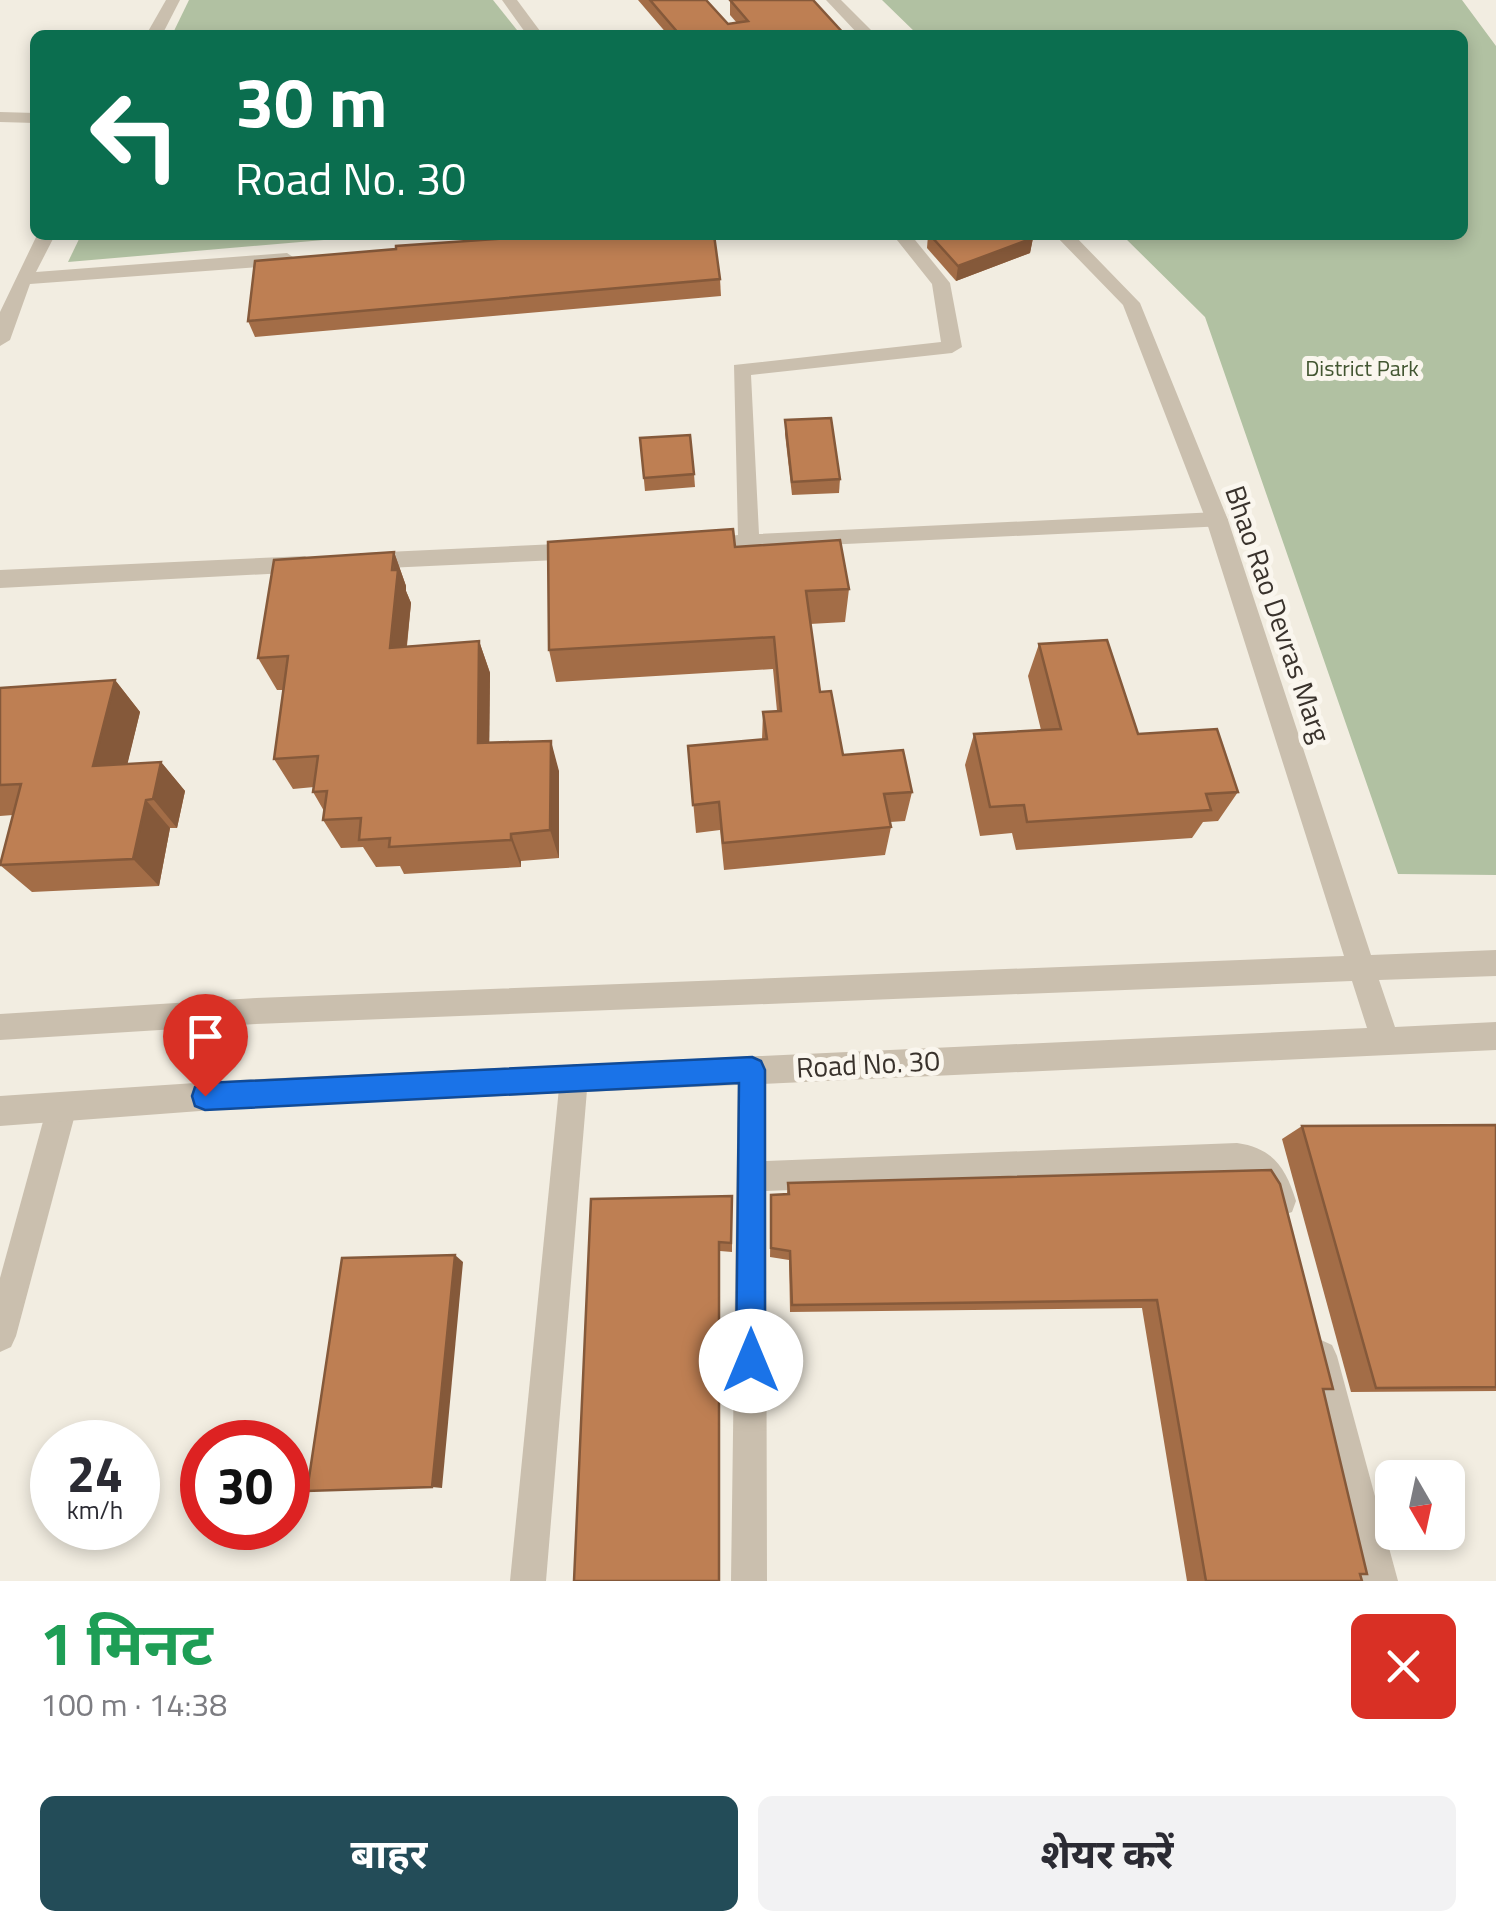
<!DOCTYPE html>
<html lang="hi">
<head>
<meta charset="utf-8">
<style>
	:root { --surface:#fff; --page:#f2f2f3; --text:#2b2b33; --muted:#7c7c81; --accent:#234c58 }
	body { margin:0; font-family:"Titillium Web","Noto Sans Devanagari",sans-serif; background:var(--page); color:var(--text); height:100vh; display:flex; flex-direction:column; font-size:38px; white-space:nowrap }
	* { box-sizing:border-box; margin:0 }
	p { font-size:32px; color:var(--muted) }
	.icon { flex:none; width:55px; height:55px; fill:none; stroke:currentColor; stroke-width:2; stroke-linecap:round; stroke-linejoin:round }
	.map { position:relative; height:1581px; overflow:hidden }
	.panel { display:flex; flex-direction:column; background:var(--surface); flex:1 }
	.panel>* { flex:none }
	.guide { position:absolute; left:30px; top:30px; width:1438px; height:210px; border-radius:15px; box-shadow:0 5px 15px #0003; background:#0b6e4f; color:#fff; overflow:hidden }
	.needle { width:65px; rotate:171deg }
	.fabs { position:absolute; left:1375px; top:1460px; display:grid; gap:20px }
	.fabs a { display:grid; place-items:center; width:90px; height:90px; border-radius:15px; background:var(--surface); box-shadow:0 5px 15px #0003; font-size:50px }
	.speed { position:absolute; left:30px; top:1420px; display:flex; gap:20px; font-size:50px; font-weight:700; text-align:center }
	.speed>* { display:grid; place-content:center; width:130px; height:130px; border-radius:50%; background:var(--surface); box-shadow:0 5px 15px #0003; line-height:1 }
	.speed small { font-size:25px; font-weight:400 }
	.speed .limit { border:15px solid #d22; background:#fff; color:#111 }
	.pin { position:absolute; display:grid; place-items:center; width:85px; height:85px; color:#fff; margin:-102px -42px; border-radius:50% 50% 50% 0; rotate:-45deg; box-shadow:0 0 10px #0007 }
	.pin .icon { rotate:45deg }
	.me { position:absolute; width:110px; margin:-55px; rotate:0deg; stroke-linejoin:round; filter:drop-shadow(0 0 8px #0008) }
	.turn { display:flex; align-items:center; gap:35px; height:210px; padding:0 40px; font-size:45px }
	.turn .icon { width:130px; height:130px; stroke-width:2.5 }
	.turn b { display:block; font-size:70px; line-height:85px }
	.round { display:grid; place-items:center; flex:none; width:105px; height:105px; border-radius:15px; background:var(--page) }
	.head { display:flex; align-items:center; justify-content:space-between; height:170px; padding:0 40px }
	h1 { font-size:60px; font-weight:700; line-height:75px; color:#1e9e55 }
	.cta { display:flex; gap:20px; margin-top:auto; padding:20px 40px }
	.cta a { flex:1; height:115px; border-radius:15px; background:var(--accent); color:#fff; font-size:40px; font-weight:700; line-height:115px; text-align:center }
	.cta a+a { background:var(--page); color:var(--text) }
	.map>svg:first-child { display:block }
	.green { fill:#b1c1a2 }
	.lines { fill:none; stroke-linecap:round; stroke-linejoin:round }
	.minor { fill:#cabfae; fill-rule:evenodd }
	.tertiary { fill:#cabfae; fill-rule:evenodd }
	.wall { fill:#a36d47 }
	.shaded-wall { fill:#85593a }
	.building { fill:#be7f53; stroke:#85593a; stroke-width:2.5 }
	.route { fill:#1a73e8; stroke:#114b97; stroke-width:2.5 }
	.labels { text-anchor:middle; stroke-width:10; stroke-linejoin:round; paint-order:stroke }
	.far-park-label { font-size:22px; fill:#425631; stroke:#faf6ee }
	.street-label { font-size:28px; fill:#39322c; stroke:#faf6ee }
</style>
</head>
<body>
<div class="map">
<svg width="1496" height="1581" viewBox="0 0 1496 1581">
	<rect width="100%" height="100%" fill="#f2ede1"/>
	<g class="green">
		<path d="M189,0H493L521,35H172Z"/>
		<path d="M882,0H1462L1496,46V875L1398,874L1205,317L1122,235H1462V35H918Z"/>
		<path d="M81,235H382L68,262Z"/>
	</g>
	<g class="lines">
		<g class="minor">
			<path d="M166,0H180L162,35H146Z"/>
			<path d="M502,0H517L543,35H527Z"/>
			<path d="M0,112L35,113V123L0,122Z"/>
			<path d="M37,235H55L36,272L287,253L296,259L287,265L30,284L10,340L0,346V312Z"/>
			<path d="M893,235H911L950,283L962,347L952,353L751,375L759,534L1217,512L1225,514L1228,520L1225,526L696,551L693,545L696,539L738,535L734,365L941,342L932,284Z"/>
			<path d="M579,543L590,551L579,559L365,569L354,561L365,553Z"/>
			<path d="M305,556L316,564L305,572L0,588V570Z"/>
			<path d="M752,1056L762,1060L766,1070V1161L1237,1143C1273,1148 1286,1168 1296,1201L1292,1212L1281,1216L1270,1212L1257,1181L1237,1173L766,1191L767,1581H731L738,1070L742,1060Z"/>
			<path d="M574,1064L584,1068L588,1078L546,1581H510L560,1078L564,1068Z"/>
			<path d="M62,1093L72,1097L77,1107L16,1336L11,1347L0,1352V1278L47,1107L52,1097Z"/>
			<path d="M1321,1340L1332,1345L1337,1356L1398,1581H1362L1305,1356L1310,1345Z"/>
		</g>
		<g class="tertiary">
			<path d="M826,0H841L876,35H859Z"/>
			<path d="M1055,235H1074L1140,303L1228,520L1371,955L1496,950V976L1379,980L1395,1027L1496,1022V1050L240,1108L0,1126V1096L240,1080L1367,1028L1352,981L256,1024L0,1040V1014L256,998L1344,956L1206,520L1123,305Z"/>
		</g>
	</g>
	<g class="wall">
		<path d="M638,0H706L728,24L737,23L730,15V0L845,35H668Z"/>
		<path d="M928,235H1029L1033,238L1030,253L956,281L927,248Z"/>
		<path d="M720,279L721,296L255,337L248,321Z"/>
		<path d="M785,420L840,479L839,493L792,495L785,434Z"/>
		<path d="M640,438L694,474L695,487L645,491Z"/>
		<path d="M735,547L849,589L845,622L810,624L820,692L843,755L912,792L905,821L890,822L891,827L885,855L724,870L720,830L696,833L688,746L762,739L763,712L777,711L773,669L556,682L549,650Z"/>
		<path d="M394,552L406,586V591L411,603L407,646L479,641L490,673L489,743L559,771V858L521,861V867L404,874L400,866L376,867L363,847L341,848L323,820L324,811L313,792L314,787L293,789L274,759L284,690H277L258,658Z"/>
		<path d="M1039,644L1138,734L1238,792L1218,821L1203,822L1192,838L1016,850L1012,833L980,836L965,765L974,734L1041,730L1028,676Z"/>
		<path d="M115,680L140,712L127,764L161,762L185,791L177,828H170L159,886L32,892L0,865L13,815L0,816V688Z"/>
		<path d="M1496,1125V1391L1351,1392L1282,1139L1302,1126Z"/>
		<path d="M1271,1170L1333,1389L1324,1390L1362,1581H1187L1142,1308L790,1312L789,1260L770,1257L771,1195L787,1194L788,1183Z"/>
		<path d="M732,1206V1252L720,1251L574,1581Z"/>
	</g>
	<g class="shaded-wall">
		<path d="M1033,238L1030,253L956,281L958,266Z"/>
		<path d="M394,552L406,586V591L411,603L403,680L390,648Z"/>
		<path d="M479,641L490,673L489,773L478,743Z"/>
		<path d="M115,680L140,712L120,795L93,766Z"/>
		<path d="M551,741L559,771V858L550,830Z"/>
		<path d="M161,762L185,791L177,828L153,799Z"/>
		<path d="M146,800L170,828L159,886L133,859Z"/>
		<path d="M511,834L521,861V867L511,840Z"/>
		<path d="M719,1242L720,1251V1581H719Z"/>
		<path d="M455,1255L463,1262L442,1488L432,1487Z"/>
	</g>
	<g class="building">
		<path d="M650,0H706L728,24L748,21L730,0H813L845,35H680Z"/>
		<path d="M554,235H714L720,279L248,321L255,261L396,249V246Z"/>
		<path d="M930,235H1029L1033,238L958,266Z"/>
		<path d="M831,418L840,479L792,482L785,420Z"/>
		<path d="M690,435L694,474L644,478L640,438Z"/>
		<path d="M733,529L735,547L840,540L849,589L806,591L820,692L831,691L843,755L903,750L912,792L884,794L891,827L723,843L719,802L693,805L688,746L767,739L763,712L781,711L774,637L549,650L548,542Z"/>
		<path d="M394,552L392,570H398L390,648L479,641L478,743L551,741L550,830L511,834V840L389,847L390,838L359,840L361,818L323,820L327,791L313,792L318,756L274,759L288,656L258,658L274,560Z"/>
		<path d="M1107,640L1138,734L1217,729L1238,792L1206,794L1211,810L1027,822L1024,805L990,807L974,734L1061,729L1039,644Z"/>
		<path d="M115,680L93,766L161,762L153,799L146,800L133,859L0,865L21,784L0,785V688Z"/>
		<path d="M1496,1125V1387L1376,1388L1302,1126Z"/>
		<path d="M1271,1170L1280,1184L1333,1389H1323L1367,1574H1360L1362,1581H1206L1157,1300L792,1305L790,1251L771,1248V1195L789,1194L788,1183Z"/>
		<path d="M732,1196L731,1243L719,1242V1581H574L591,1199Z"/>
		<path d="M455,1255L432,1487L307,1491L342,1258Z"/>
	</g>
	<path class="route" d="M752,1057L761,1061L765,1070V1361L761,1371L751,1375L740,1371L736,1361L739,1083L205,1110L195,1106L192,1096L195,1087L205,1083Z"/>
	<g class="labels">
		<g class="far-park-label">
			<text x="1362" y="376">District Park</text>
		</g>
		<g class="street-label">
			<text transform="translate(1278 614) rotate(71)" y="10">Bhao Rao Devras Marg</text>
			<text transform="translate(868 1064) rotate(-3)" y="10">Road No. 30</text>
		</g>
	</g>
</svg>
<div class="fabs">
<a><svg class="needle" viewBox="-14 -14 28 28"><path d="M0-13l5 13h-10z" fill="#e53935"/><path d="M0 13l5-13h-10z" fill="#7c7c81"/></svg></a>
</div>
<div class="speed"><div>24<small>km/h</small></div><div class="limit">30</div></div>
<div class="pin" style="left:205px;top:1096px;background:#d93025"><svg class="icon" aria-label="arrive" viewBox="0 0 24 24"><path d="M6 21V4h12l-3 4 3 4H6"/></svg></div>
<svg class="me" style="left:751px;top:1361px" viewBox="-20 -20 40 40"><circle r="19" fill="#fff"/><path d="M0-13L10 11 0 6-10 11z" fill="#1a73e8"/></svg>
<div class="guide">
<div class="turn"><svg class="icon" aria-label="left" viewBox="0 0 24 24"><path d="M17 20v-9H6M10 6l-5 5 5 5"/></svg><div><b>30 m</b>Road No. 30</div></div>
</div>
</div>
<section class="panel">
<div class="head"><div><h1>1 मिनट</h1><p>100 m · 14:38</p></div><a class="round" style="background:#d93025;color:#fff"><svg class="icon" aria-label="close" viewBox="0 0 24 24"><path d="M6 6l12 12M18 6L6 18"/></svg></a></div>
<div class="cta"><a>बाहर</a><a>शेयर करें</a></div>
</section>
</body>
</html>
